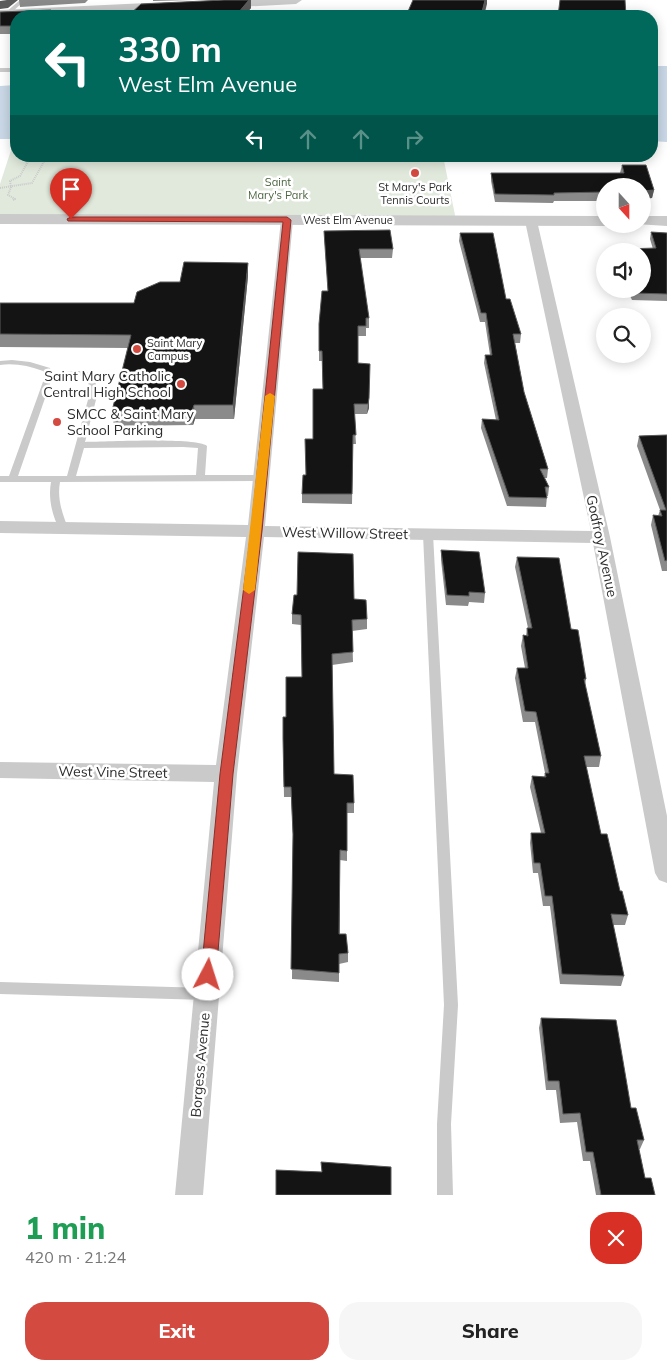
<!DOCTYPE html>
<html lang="en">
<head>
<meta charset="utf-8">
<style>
	:root { --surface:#fff; --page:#f6f6f6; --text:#222; --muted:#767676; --accent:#d34a40 }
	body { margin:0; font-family:Mulish,sans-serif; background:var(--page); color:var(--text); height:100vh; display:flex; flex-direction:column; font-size:19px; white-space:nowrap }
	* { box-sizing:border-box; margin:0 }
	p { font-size:16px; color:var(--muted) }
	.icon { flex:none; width:28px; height:28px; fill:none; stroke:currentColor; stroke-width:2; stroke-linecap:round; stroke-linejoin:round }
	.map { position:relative; height:1195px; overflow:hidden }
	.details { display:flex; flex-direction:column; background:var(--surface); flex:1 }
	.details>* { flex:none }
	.banner { position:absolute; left:10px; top:10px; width:648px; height:152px; border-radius:20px; box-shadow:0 2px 12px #0003; background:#00695c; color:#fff; overflow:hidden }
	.needle { width:32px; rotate:159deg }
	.controls { position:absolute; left:596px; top:178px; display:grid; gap:10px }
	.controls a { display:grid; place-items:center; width:55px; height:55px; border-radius:50%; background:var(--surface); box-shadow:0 2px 12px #0003; font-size:25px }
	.pin { position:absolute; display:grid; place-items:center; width:42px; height:42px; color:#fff; margin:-51px -21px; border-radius:50% 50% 50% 0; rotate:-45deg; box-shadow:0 0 5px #0007 }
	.pin .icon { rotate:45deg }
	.me { position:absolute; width:55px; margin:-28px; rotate:5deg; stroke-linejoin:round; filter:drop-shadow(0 0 4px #0008) }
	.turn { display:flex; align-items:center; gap:18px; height:105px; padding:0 25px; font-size:22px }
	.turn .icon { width:65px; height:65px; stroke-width:2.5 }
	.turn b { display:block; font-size:35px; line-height:42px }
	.lanes { display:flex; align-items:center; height:48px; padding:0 25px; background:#0003; justify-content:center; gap:25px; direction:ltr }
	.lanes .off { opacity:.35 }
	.round { display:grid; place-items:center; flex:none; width:52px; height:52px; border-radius:20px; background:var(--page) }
	.overview { display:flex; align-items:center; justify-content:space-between; height:85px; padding:0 25px }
	h1 { font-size:30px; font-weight:800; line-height:38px; color:#1e9e55 }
	.action { display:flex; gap:10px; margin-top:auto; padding:10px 25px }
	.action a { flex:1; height:58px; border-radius:20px; background:var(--accent); color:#fff; font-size:20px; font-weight:800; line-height:58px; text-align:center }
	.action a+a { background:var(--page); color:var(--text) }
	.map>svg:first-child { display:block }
	.green { fill:#e1e9dc }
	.water { fill:#cad8e7 }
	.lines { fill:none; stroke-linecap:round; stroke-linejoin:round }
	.path { stroke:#cacaca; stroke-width:2; stroke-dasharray:1 1; stroke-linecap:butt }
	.service { fill:#cacaca; fill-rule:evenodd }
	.minor { fill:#cacaca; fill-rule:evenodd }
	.tertiary { fill:#cacaca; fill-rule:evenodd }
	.wall { fill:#8a8a8a }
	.shaded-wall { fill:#5a5a5a }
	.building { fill:#141414; stroke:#5a5a5a }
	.route { fill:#d34a40; stroke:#89302a }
	.slow { fill:#f59e0b }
	.poi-dot { fill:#d34a40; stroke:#fff; stroke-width:2 }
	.labels { text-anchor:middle; stroke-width:5; stroke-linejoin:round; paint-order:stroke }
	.far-park-label { font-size:11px; fill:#4b643f; stroke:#fff }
	.far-poi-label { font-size:11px; fill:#2d2d2d; stroke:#fff }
	.far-street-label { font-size:11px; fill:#2d2d2d; stroke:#fff }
	.poi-label { font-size:14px; fill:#2d2d2d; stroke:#fff; text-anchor:end }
	.street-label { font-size:14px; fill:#2d2d2d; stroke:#fff }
</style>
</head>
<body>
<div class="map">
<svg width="667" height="1195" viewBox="0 0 667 1195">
	<rect width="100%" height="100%" fill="#fff"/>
	<path class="green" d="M14,141H16V156H443L456,220L0,219V184Z"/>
	<g class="water">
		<path d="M651,66H667V142L651,141Z"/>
		<path d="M16,85V139H0V86Z"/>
	</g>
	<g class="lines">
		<g class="path">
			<path d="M0,188L32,183L47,156"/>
			<path d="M13,200L15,199L8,195L11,187L10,181L20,176L31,156"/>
		</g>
		<g class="service">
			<path d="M20,0H25L9,15H5V13Z"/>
			<rect x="0" y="68" width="16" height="4"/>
			<path d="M12,360L30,362L50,368L51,373L79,371L95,374L97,396L85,442C106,442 195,437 207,446L205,475H262L266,478L262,481L60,482C57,498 62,513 68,528L66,530H60C52,516 48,498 51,482H0V476H9L44,379L43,371C29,366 15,363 0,365V361ZM79,375L88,378L89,396L67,476H18L52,378ZM183,447L198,448L196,475L76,476L84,448Z"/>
			<path d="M428,531L433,534L458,1005L451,1124L453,1195H437V1124L444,1005L423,534Z"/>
			<path d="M0,982L206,988L211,990L213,994L211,998L206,1000L0,994Z"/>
		</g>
		<path class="minor" d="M287,216L293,220L265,526L591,531L525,221L531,217L537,221L610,537L667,816V883L659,880L655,873L593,543L264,537L237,774L203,1195H175L214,782L0,778V762L216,765L246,537L0,533V521L248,525L281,220Z"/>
		<g class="tertiary">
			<path d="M228,0H302L296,4L219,8L213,4L215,2Z"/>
			<path d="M168,2L172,3V9L0,18V10Z"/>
			<path d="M0,214L605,216V224H611L605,226L0,224Z"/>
			<path d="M642,216H667V226L636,224H642Z"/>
		</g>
	</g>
	<g class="wall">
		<path d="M19,0H88L85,3L20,7Z"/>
		<path d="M153,0H194L153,1Z"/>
		<path d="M251,8L244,16H128Z"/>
		<path d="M51,10L52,16H16V34H0V12Z"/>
		<path d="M622,165H646L654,190L652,198L642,199V186H605V201H554L553,203L495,202L491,181V173H620Z"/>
		<path d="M324,231L393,249L392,258H360L369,318V328H366V336H358V363L369,408L367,414H354L356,444H353L352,504L302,503V494L323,389L322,361H319V324L328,291Z"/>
		<path d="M651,232L667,233V301L632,300L627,289H642V251H626V249H653L650,239Z"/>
		<path d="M460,233L506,299L521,334L520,343H515L524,392L548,469L547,478H545L549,487L548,496H547L546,507L507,506L481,428L482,419L496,420L484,363L485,355H490L485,322H480L459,241Z"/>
		<path d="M248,276L234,419H195L193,425L114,426L112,411L128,348L0,347V303H134L180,282Z"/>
		<path d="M667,435V571H662L651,525L653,515L658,516L660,510L637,446L639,436Z"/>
		<path d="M441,550L485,593L484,603L469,602L468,606L446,605L441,560Z"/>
		<path d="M517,557L571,629L586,679L585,685L601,756L599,767H586L601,834L628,915L625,925H613L624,976L621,986L560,984L550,906H543L538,873H533L530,843L531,833H541L530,787L532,776L544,777L545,773L535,722H523L515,678L517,668H525L521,646L523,635L526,636L527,628H528L515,567Z"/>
		<path d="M354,599L367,619V629L352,631L353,662L332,665L334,774L354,803V813H347V861L340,860V934L348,953V962L339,964V982L292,979L293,836L291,797H284L283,738L286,717L302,677L301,625L292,624V614Z"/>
		<path d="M541,1018L631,1108L644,1140L640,1149H639L645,1178L655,1195H596L590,1161H583L577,1122L560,1123L556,1090H546L539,1028Z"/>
	</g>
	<g class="shaded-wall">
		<path d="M7,0H18L8,8L0,9V1Z"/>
		<path d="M249,0H251V8L244,16H239L238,13Z"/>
		<path d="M485,0H487V4L484,16H481Z"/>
		<path d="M654,190L652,198L642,199V191Z"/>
		<path d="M248,263V276L234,419L233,405Z"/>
		<path d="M369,398V408L367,414L368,404Z"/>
		<path d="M194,405L195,419L193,425L192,411Z"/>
	</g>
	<g class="building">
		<path d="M224,0H249L238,13L157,16H128L141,4Z"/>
		<path d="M413,0H485L481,16H406Z"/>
		<path d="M560,0H625L626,16H558Z"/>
		<path d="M51,10V16H16V26H0V12Z"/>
		<path d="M622,165H646L654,190L642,191V186H605V192L554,193V195L495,194L491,173H624Z"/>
		<path d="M390,230L393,249H359L369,318H366V326H358V363L370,364L369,398L368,404H354L356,435H353L352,494H302L303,475H306L305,439H313V389H323L322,351H319V324L322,291H328L324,231Z"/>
		<path d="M651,232L667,233V294L634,293L632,289H642V251H627L626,249L656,248Z"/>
		<path d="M460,233H493L506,299H510L521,334H513L524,392L548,469H540L549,487H545L547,498L509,497L482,419L499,420L485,355H492L486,313H481Z"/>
		<path d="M184,262L248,263L233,405H194L192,411H112L131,335L0,334V303H134L137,292L160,282H180Z"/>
		<path d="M667,435V560L665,561L653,515L662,516L660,510H666L639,436Z"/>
		<path d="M441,550L479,552L485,593L469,592V596L447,595Z"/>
		<path d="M298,552L353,554L354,599L366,600L367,619L352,620L353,652L332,654L334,774L353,775L354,803H347V851L340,850L339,934H346L348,953L339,954V973L291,969L293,834L291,787H284L283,738V717H286V677H302L301,615L292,614L294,595H297Z"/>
		<path d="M517,557L559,558L571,629L578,630L586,679H584L601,756H584L601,834H607L620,891H622L628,915L611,914L624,976L562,974L552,896H545L540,863H534L531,833H545L532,776L546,777L545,773H549L536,712L525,711L517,668H528L523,635L528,636L527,628H532Z"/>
		<path d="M541,1018L616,1020L631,1108H636L644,1140H637L645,1178H651L655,1195H601L593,1152H586L580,1113L563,1114L559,1081H548Z"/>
		<path d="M321,1162L391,1167V1195H276V1170L322,1172Z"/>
	</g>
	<path class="route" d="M71,217H287L291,220L262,531L233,774L216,975L214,980L208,982L203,980L201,975L220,774L251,531L283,222L68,221L67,219Z"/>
	<path class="slow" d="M270,393L275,396L255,590L249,594L243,590L265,396Z"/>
	<g class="poi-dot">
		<circle cx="415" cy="173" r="5"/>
		<circle cx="137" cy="349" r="5"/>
		<circle cx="181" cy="384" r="5"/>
		<circle cx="57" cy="422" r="5"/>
	</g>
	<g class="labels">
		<g class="far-park-label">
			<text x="278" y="186">Saint<tspan x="278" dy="13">Mary's Park</tspan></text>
		</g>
		<g class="far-poi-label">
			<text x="415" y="191">St Mary's Park<tspan x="415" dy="13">Tennis Courts</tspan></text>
			<text x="147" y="347" text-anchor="start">Saint Mary<tspan x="147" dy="13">Campus</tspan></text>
		</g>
		<g class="far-street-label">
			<text x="348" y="224">West Elm Avenue</text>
		</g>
		<g class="poi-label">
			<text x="171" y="381">Saint Mary Catholic<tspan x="171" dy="16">Central High School</tspan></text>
			<text x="67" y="419" text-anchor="start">SMCC &amp; Saint Mary<tspan x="67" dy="16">School Parking</tspan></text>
		</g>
		<g class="street-label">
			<text transform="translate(345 533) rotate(1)" y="5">West Willow Street</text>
			<text transform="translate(602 546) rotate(78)" y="5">Godfroy Avenue</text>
			<text transform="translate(113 772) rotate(1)" y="5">West Vine Street</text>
			<text transform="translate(200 1065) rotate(-85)" y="5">Borgess Avenue</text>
		</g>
	</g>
</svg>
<div class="controls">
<a><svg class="needle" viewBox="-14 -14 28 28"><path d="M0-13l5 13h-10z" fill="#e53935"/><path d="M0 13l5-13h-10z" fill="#767676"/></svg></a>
<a><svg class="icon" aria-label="sound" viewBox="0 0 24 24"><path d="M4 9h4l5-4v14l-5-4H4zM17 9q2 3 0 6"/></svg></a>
<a><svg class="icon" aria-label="search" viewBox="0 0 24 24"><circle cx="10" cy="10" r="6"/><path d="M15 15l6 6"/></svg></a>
</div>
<div class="pin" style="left:71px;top:219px;background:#d93025"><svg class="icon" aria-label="arrive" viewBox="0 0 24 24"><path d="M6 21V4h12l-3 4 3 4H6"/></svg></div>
<svg class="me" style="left:208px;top:975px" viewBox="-20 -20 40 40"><circle r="19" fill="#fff"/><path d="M0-13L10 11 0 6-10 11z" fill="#d34a40"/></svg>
<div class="banner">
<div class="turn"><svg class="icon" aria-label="left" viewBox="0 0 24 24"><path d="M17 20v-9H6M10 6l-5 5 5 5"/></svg><div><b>330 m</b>West Elm Avenue</div></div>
<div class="lanes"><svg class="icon" aria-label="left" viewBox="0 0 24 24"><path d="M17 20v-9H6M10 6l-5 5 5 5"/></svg><svg class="icon off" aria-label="ahead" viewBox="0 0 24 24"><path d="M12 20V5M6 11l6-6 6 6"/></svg><svg class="icon off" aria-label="ahead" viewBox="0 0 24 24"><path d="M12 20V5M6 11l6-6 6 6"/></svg><svg class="icon off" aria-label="right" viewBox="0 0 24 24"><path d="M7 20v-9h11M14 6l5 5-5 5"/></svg></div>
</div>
</div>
<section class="details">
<div class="overview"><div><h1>1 min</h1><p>420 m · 21:24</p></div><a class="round" style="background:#d93025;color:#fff"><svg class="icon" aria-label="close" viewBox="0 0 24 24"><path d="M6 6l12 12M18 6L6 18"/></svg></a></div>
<div class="action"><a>Exit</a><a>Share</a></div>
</section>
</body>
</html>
